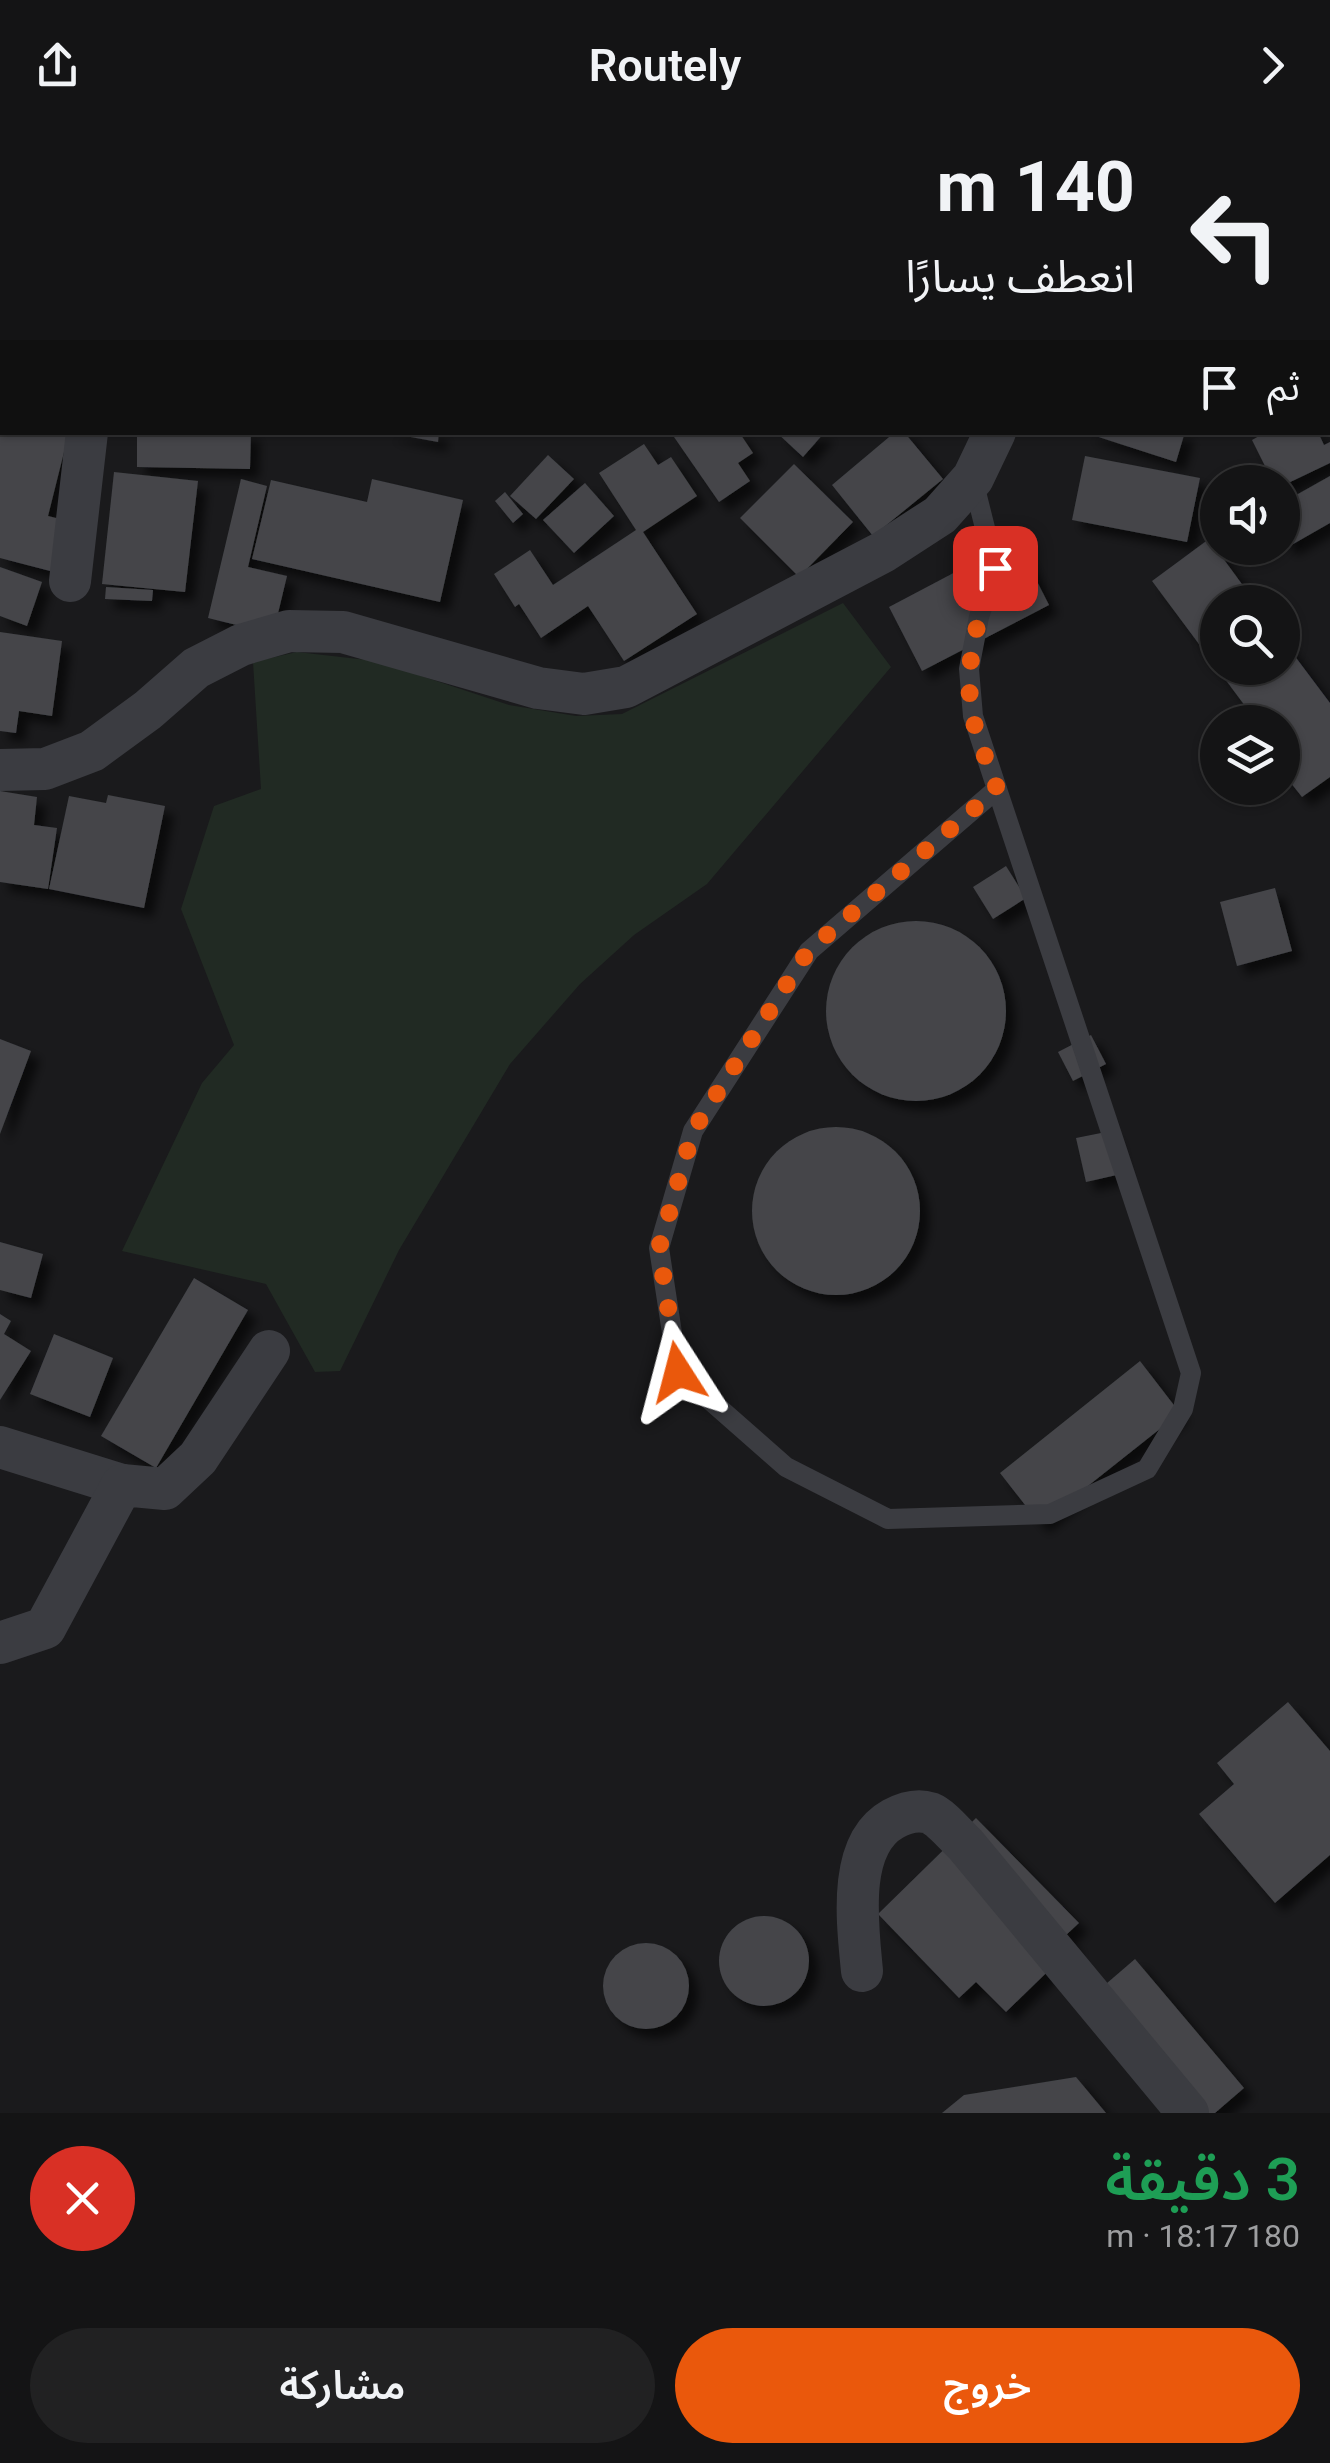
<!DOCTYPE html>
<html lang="ar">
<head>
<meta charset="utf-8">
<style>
	:root { --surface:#141415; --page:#212122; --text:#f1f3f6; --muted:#9d9ea0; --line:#333334; --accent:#ea580c }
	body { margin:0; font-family:Roboto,"Noto Sans Arabic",sans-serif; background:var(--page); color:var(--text); direction:rtl; height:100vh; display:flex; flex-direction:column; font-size:38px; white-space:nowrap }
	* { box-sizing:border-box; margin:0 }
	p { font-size:32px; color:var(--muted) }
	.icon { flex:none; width:55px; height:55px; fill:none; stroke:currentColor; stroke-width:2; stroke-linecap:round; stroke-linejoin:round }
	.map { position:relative; height:1983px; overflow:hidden; direction:ltr }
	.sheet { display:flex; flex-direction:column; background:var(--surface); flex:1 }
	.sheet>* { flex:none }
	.guide { position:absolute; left:0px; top:0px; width:1330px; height:305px; box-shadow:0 2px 8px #0004,0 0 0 2px var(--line); direction:rtl; background:#141415; color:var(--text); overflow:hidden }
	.buttons { position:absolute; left:1200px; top:335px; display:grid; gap:20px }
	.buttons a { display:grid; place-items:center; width:100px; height:100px; border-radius:50%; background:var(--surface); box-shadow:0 2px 8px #0004,0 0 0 2px var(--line); font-size:50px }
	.pin { position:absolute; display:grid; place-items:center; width:85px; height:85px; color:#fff; margin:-42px; border-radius:20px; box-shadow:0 5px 15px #0006 }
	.me { position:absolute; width:110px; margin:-55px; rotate:351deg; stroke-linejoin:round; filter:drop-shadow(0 0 8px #0008) }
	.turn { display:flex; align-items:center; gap:35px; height:210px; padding:0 30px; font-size:45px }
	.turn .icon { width:130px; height:130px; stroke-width:2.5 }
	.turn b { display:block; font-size:70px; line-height:85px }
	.then { display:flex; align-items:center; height:95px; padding:0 30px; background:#0003; gap:20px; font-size:38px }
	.round { display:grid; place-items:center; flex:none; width:105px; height:105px; border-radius:52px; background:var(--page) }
	.headline { display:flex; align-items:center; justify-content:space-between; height:170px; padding:0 30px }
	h1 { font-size:60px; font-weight:600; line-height:75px; color:#1e9e55 }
	.primary-button { display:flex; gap:20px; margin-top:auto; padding:20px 30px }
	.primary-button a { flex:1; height:115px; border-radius:60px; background:var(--accent); color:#fff; font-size:40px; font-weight:600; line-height:115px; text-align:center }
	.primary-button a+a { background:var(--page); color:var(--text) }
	header { display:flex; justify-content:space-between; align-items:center; height:130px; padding:0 30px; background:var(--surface); font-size:45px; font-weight:600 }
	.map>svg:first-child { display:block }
	.green { fill:#212a23 }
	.building { fill:#444549; filter:url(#shadow) }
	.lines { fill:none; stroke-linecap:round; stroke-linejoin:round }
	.service { stroke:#3b3c41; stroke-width:20 }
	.minor { stroke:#3b3c41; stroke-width:42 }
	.route { stroke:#ea580c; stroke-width:18; stroke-dasharray:0 32.4 }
</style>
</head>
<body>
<header><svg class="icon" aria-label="forward" viewBox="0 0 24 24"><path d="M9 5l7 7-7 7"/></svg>Routely<svg class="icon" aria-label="share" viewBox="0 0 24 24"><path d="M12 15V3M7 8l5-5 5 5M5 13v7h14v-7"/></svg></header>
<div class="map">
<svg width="1330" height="1983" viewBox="0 0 1330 1983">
	<defs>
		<filter id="shadow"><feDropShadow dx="9" dy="9" stdDeviation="5" flood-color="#0009"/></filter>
	</defs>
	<rect width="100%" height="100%" fill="#1a1a1c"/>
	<path class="green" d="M843,473L891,537L707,754L634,805L580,854L510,934L399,1120L340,1241L315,1242L266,1154L122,1121L202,953L234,915L181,779L214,676L261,659L253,532L297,522L376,531L509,575L576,586L622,584Z"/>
	<g class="building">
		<path d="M0,302H69L48,386L68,391L54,442L0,428Z"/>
		<path d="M137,302H251L250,339L137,337Z"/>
		<path d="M383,302H439L438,312Z"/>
		<path d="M681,302H739L753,323L738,333L750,351L719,372L674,307Z"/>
		<path d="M776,302H825L803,327Z"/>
		<path d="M895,302H904L943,349L873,406L832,355Z"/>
		<path d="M1083,302H1185L1176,332Z"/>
		<path d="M1266,302H1318L1324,315L1330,312V333L1282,356V352H1273L1252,310Z"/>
		<path d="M644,314L658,335L671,327L697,366L643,402L697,484L624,531L588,476L541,508L519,474L515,477L494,444L530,420L553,455L636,400L599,343Z"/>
		<path d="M548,325L574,349L536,389L510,366Z"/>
		<path d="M1085,326L1200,348L1187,412L1072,390Z"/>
		<path d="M794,334L853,392L799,447L740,388Z"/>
		<path d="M114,342L198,351L185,462L102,454Z"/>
		<path d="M1330,346V393L1288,417L1282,407V373Z"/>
		<path d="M241,349L267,356L248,437L287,446L273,504L208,488Z"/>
		<path d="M372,349L463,370L440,472L252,429L271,350L367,372Z"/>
		<path d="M585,353L614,386L574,423L543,390Z"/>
		<path d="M505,362L523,384L513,393L495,371Z"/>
		<path d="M1209,409L1255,472H1218V538H1282V509L1330,573V647L1302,667L1282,642V592H1257L1152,451Z"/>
		<path d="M1016,410L1049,475L922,541L889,477Z"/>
		<path d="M0,437L42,452L27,496L0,486Z"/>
		<path d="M106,457L153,460L152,471L105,469Z"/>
		<path d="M0,502L62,511L52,586L19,581L16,603L0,601Z"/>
		<path d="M0,661L37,667L34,695L57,698L48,759L0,752Z"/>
		<path d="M108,665L165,676L144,778L49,759L69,666L106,673Z"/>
		<path d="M1006,736L1026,768L993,789L973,757Z"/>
		<path d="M1275,758L1292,821L1237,836L1220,772Z"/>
		<circle cx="916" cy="881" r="90"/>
		<path d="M1091,905L1106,934L1073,951L1058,922Z"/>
		<path d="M0,909L31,921L0,1004Z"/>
		<circle cx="836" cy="1081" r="84"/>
		<path d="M1111,1001L1121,1044L1086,1052L1076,1008Z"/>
		<path d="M0,1112L43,1124L31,1168L0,1160Z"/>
		<path d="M194,1148L248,1180L156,1338L101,1306Z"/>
		<path d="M0,1184L11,1191L4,1204L31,1221L0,1270Z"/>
		<path d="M54,1204L113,1228L90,1287L30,1264Z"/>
		<path d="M1140,1231L1180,1283L1040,1394L1000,1343Z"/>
		<path d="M1288,1572L1330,1621V1725L1275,1773L1199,1684L1234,1654L1217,1633Z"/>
		<path d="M976,1688L1079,1793L1065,1806L1074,1816L1006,1882L976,1852L959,1868L878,1784Z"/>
		<circle cx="764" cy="1831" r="45"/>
		<circle cx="646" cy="1856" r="43"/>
		<path d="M1135,1829L1244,1958L1215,1983H1179L1085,1872Z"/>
		<path d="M1076,1947L1106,1983H942L964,1965Z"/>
	</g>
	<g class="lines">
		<path class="service" d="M973,350L995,438L979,487L969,539L973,586L997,659L1191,1243L1183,1279L1147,1339L1050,1384L888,1389L786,1337L678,1242L659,1118L693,1001L809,821L997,659"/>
		<g class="minor">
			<path d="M107,0L108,2"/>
			<path d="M795,2L797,0"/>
			<path d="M1076,2V0"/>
			<path d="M70,451L87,302"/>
			<path d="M0,640L45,639L92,621L148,580L196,538L241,515L289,501L343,502L538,558L584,564L626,557L883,422L940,385L973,348L995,302"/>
			<path d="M0,1317L122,1355"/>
			<path d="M0,1513L45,1498L122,1355L165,1359L198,1328L269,1221"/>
			<path d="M862,1841C858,1797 846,1715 893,1689C904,1683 917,1679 930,1683C942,1688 955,1705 965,1714L1188,1983"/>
		</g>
	</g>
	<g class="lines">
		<path class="route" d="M678,1242L659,1118L693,1001L808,821L997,659C989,635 977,609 972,584C963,534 979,485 995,438"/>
	</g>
</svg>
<div class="buttons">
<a><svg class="icon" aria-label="sound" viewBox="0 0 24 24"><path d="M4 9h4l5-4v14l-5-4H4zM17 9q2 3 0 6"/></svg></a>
<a><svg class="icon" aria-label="search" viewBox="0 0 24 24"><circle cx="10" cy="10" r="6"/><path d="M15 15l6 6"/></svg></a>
<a><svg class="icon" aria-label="layers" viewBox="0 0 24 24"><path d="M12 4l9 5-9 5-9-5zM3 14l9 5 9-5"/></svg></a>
</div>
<div class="pin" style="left:995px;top:438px;background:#d93025"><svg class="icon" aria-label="arrive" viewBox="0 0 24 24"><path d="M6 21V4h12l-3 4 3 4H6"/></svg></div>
<svg class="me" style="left:678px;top:1242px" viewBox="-20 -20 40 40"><path d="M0-17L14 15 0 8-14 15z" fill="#ea580c" stroke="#fff" stroke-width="4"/></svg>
<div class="guide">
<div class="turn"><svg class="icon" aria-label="left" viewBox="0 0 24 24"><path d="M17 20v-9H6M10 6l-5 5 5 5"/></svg><div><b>140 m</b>انعطف يسارًا</div></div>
<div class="then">ثم<svg class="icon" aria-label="arrive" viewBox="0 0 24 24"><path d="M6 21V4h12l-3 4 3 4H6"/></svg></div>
</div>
</div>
<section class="sheet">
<div class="headline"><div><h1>3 دقيقة</h1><p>180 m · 18:17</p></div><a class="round" style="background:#d93025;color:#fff"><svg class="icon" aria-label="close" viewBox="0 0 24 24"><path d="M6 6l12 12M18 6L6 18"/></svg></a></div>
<div class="primary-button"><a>خروج</a><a>مشاركة</a></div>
</section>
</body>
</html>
